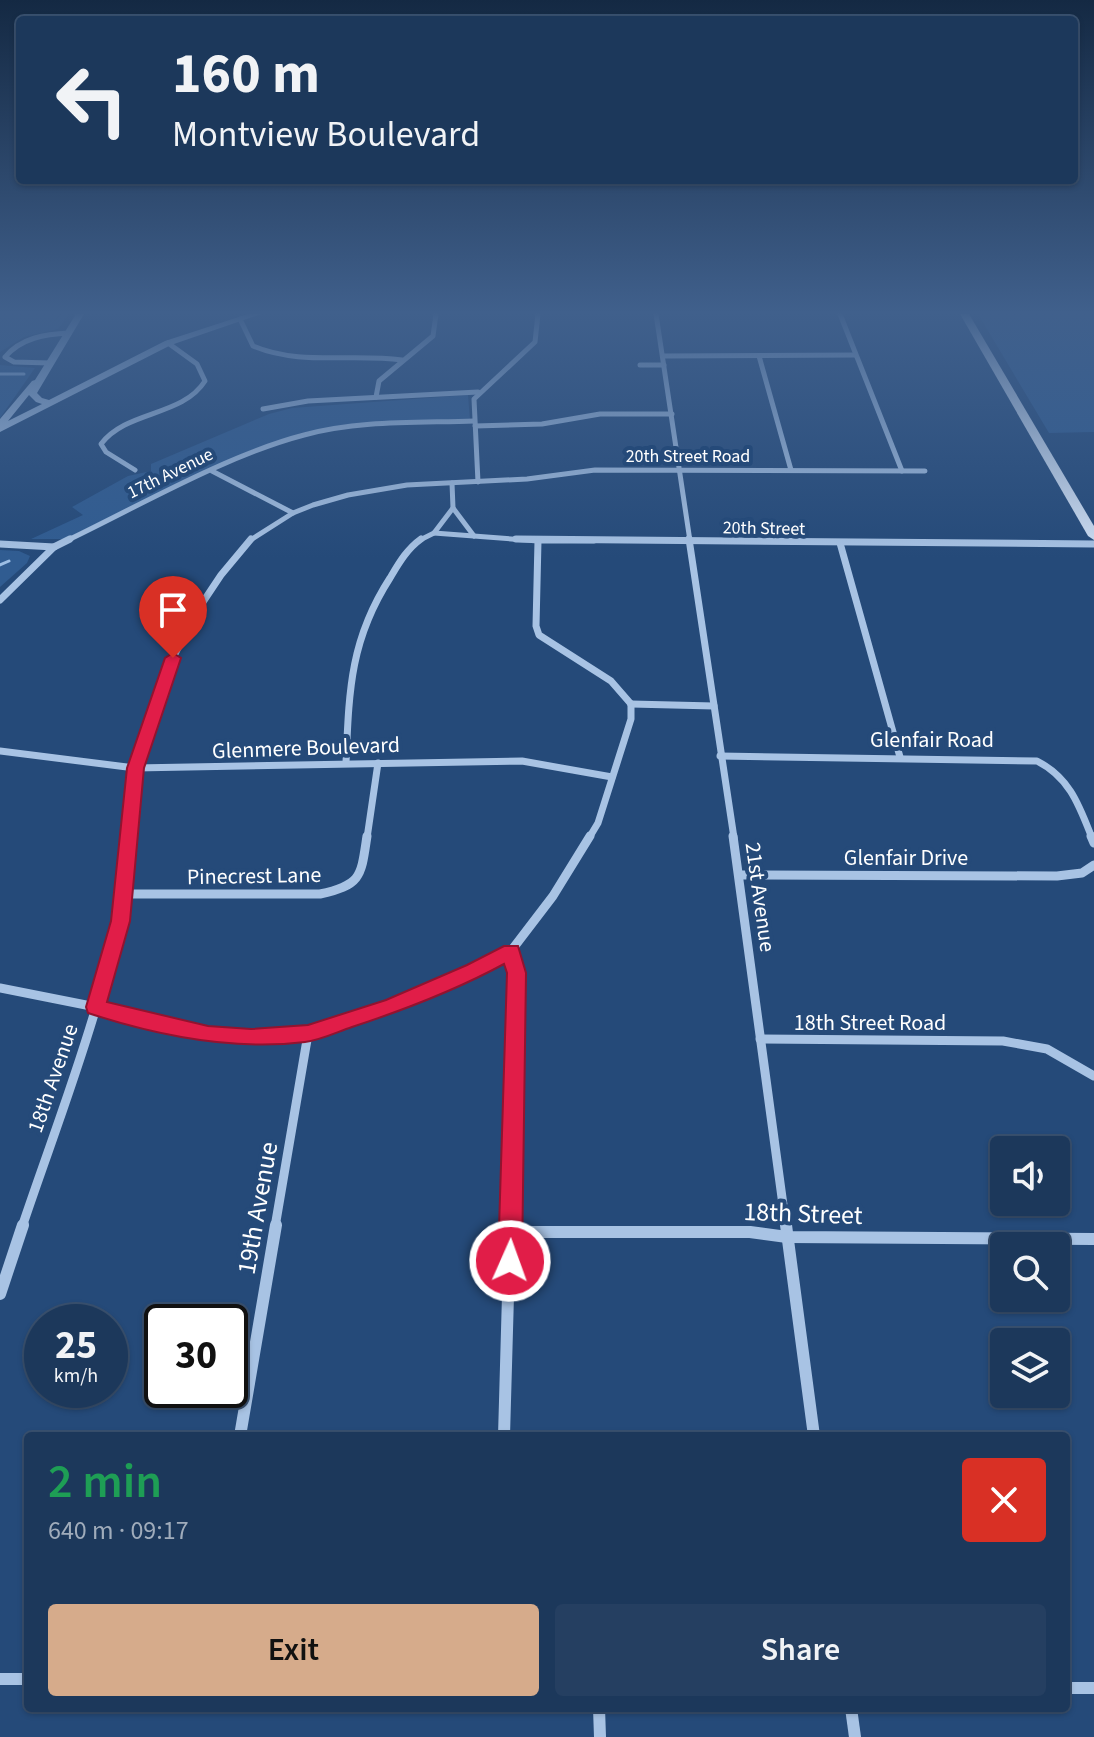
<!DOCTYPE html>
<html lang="en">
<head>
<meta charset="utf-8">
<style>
	:root { --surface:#1c385b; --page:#253f61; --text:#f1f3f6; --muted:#a0acbb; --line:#3a5271; --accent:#d6ab8b }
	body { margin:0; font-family:"Source Sans 3",sans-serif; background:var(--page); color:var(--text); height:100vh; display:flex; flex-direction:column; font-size:30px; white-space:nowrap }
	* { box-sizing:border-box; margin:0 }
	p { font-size:26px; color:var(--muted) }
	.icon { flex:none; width:44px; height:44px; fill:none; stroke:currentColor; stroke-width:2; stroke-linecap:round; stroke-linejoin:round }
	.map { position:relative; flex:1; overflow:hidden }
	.drawer { position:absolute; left:24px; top:1432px; width:1046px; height:280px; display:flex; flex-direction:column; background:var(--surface); border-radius:8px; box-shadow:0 2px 6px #0004,0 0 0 2px var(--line) }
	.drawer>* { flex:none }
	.guide { position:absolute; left:16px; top:16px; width:1062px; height:168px; border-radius:8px; box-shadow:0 2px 6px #0004,0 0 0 2px var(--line); background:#1c385b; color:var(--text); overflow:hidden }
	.buttons { position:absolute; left:990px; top:1136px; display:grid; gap:16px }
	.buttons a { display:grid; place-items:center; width:80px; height:80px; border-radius:8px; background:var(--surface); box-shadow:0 2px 6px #0004,0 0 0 2px var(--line); font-size:40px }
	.speed { position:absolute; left:24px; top:1304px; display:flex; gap:16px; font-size:40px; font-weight:700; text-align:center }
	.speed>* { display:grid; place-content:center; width:104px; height:104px; border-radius:50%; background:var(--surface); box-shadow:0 2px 6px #0004,0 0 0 2px var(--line); line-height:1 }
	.speed small { font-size:20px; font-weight:400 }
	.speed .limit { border:4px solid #111; border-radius:12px; background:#fff; color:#111 }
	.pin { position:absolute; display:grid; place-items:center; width:68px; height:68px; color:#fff; margin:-82px -34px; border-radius:50% 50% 50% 0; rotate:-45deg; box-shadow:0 0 8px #0007 }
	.pin .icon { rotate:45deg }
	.me { position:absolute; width:88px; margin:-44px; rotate:2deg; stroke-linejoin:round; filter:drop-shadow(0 0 6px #0008) }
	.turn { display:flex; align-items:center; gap:28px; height:168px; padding:0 24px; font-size:36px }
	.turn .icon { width:104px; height:104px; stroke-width:2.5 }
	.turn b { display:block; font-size:56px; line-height:68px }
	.round { display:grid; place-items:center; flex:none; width:84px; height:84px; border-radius:8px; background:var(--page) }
	.headline { display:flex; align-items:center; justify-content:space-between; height:136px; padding:0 24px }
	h1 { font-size:48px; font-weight:600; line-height:60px; color:#1e9e55 }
	.cta { display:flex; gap:16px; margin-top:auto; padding:16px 24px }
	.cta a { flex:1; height:92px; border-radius:8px; background:var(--accent); color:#111; font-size:32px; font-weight:600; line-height:92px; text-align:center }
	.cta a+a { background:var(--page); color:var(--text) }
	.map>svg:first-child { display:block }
	.green { fill:#305c91 }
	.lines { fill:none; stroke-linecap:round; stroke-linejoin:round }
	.stream { stroke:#9cbee4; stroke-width:3 }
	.minor-far3 { stroke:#a8c3e4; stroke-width:5 }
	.minor-far2 { stroke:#a8c3e4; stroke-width:7 }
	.minor-far1 { stroke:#a8c3e4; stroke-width:9 }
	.minor { stroke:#a8c3e4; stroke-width:12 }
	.tertiary { fill:#a8c3e4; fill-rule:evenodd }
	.secondary { fill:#d1e0f4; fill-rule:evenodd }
	.route { fill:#e11d48; stroke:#92132f; stroke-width:2 }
	.labels { text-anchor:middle; stroke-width:8; stroke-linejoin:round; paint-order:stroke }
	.far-street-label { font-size:18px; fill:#fff; stroke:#254a79 }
	.street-label { font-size:22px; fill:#fff; stroke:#254a79 }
	.near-street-label { font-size:26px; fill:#fff; stroke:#254a79 }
</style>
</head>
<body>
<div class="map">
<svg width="1094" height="1737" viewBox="0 0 1094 1737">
	<rect width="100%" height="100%" fill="#254a79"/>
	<g class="green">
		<path d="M0,314H60L53,322L63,314H69L58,329L24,337L0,352Z"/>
		<path d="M978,314H1094V432L1049,433Z"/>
		<path d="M0,365L35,368L0,418Z"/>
		<path d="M468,395L470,420L344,425L301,433L246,452L65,539H31L83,515L72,507L128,476L151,471V464L269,414L292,408Z"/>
		<path d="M0,550L19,551L30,556L27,563L0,587Z"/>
	</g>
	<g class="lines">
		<g class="stream">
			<path d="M0,374H24"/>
			<path d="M0,565L9,561"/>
		</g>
		<g class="minor-far3">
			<path d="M656,314L690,541"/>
			<path d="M840,314L902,471"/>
			<path d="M240,319L253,346C300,366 352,353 402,360"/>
			<path d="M663,356L855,355"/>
			<path d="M759,356L791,470"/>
			<path d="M50,363L14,362L5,357C21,338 45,334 69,333"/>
			<path d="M640,365H664"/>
			<path d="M376,397L379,381L433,336L436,314"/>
			<path d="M263,409L308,401L478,392"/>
			<path d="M475,426L542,424L600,414H672"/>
			<path d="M135,470L106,452L101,444C127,410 182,417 205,381L197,364L168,343"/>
			<path d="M212,471L293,513"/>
			<path d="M478,482L474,399L535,342L538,314"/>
			<path d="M452,483L453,508L474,536"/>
			<path d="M434,533L538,541H594"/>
			<path d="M66,541C139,506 227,455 304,435C359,420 418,423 474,421"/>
			<path d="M249,541L293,513L313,505L348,495L407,485L527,479L595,470L925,471"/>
			<path d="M418,541L434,533L453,508"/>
		</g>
		<g class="minor-far2">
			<path d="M516,539L1094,544"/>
			<path d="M689,539L734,838"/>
			<path d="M538,541L536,626L539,635L611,681L631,704"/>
			<path d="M840,543L900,757"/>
			<path d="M0,544L54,547"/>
			<path d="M0,600L54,547L70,539"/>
			<path d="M631,704L714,706"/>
			<path d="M0,751L135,768L522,761L612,777"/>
			<path d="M720,756L1037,761C1070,778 1079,805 1092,838"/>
			<path d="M346,763C349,691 350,640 390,578C399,563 407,549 421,539"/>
			<path d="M129,838L135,768L173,658L195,614L221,575L251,539"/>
			<path d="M367,838L378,763"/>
			<path d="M589,838L598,823L631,719V704"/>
		</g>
		<g class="minor-far1">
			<path d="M733,836L786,1227"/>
			<path d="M1091,836L1094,843"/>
			<path d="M739,875L1057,876L1082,873L1094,865"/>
			<path d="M125,894H320C362,885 361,876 367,836"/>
			<path d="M0,988L96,1007L189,1031L228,1036L308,1034L393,1006L474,971L511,951L553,896L590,836"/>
			<path d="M760,1039L1003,1041L1047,1049L1094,1076"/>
			<path d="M22,1227C65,1099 119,971 130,836"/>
			<path d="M275,1227L308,1034"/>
			<path d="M510,1227L517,973L511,951"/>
		</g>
		<g class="minor">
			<path d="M786,1225L814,1436"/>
			<path d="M511,1232H750L787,1237L1094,1239"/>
			<path d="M0,1294L23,1225"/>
			<path d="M240,1436L276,1225"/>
			<path d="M504,1436L510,1225"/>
			<path d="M0,1679H28"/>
			<path d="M1066,1688H1094"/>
			<path d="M599,1708L600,1737"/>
			<path d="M851,1708L855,1737"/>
		</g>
		<path class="tertiary" d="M76,314H84L37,393L42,398L49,400L165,341L248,314H261L171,345L0,432V419L32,381L35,380ZM29,395L36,402L42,404L8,421Z"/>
		<path class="secondary" d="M960,314H969L1094,526V540L1088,536Z"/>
	</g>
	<linearGradient id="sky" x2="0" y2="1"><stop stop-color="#142943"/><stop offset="0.56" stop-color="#40608c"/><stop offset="1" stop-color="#40608c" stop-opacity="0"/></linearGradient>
	<rect width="1094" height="558" fill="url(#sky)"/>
	<path class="route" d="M173,653L181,658L144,768L130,921L107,1002L208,1026L251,1029L308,1025L386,1000L467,965L504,946H518L526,973L522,1261L519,1269L510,1272L502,1269L498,1261L507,973L504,964C456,990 404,1010 352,1027C337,1032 321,1040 305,1042C232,1051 158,1036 88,1013L86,1007L111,921L127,768L165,658Z"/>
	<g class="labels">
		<g class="far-street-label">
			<text x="688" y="462">20th Street Road</text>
			<text transform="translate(170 473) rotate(-26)" y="6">17th Avenue</text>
			<text transform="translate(764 528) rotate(1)" y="6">20th Street</text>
		</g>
		<g class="street-label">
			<text x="932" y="747">Glenfair Road</text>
			<text transform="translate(306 747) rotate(-2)" y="8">Glenmere Boulevard</text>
			<text x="906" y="865">Glenfair Drive</text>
			<text transform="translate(254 875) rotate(-1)" y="8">Pinecrest Lane</text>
			<text transform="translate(761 897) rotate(82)" y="8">21st Avenue</text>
			<text x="870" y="1030">18th Street Road</text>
			<text transform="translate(52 1078) rotate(-71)" y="8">18th Avenue</text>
		</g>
		<g class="near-street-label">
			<text transform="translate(257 1208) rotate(-80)" y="9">19th Avenue</text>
			<text transform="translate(803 1213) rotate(2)" y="9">18th Street</text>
		</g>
	</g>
</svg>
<div class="buttons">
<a><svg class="icon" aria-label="sound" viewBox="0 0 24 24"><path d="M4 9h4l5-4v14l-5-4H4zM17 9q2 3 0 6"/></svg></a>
<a><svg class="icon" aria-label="search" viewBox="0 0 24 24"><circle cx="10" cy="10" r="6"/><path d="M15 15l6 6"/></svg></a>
<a><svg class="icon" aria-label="layers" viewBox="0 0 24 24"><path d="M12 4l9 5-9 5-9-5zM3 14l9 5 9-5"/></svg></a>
</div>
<div class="speed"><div>25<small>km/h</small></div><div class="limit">30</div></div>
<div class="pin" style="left:173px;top:658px;background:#d93025"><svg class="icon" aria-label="arrive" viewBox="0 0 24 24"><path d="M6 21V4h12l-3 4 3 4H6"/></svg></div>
<svg class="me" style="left:510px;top:1261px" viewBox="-20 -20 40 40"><circle r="17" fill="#e11d48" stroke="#fff" stroke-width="3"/><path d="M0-11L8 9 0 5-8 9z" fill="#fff"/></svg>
<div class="guide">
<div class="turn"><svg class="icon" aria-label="left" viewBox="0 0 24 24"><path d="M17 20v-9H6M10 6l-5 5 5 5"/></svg><div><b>160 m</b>Montview Boulevard</div></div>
</div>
<section class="drawer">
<div class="headline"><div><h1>2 min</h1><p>640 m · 09:17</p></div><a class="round" style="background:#d93025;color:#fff"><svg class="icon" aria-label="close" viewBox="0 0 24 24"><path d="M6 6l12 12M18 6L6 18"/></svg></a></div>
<div class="cta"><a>Exit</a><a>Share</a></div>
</section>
</div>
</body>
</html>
